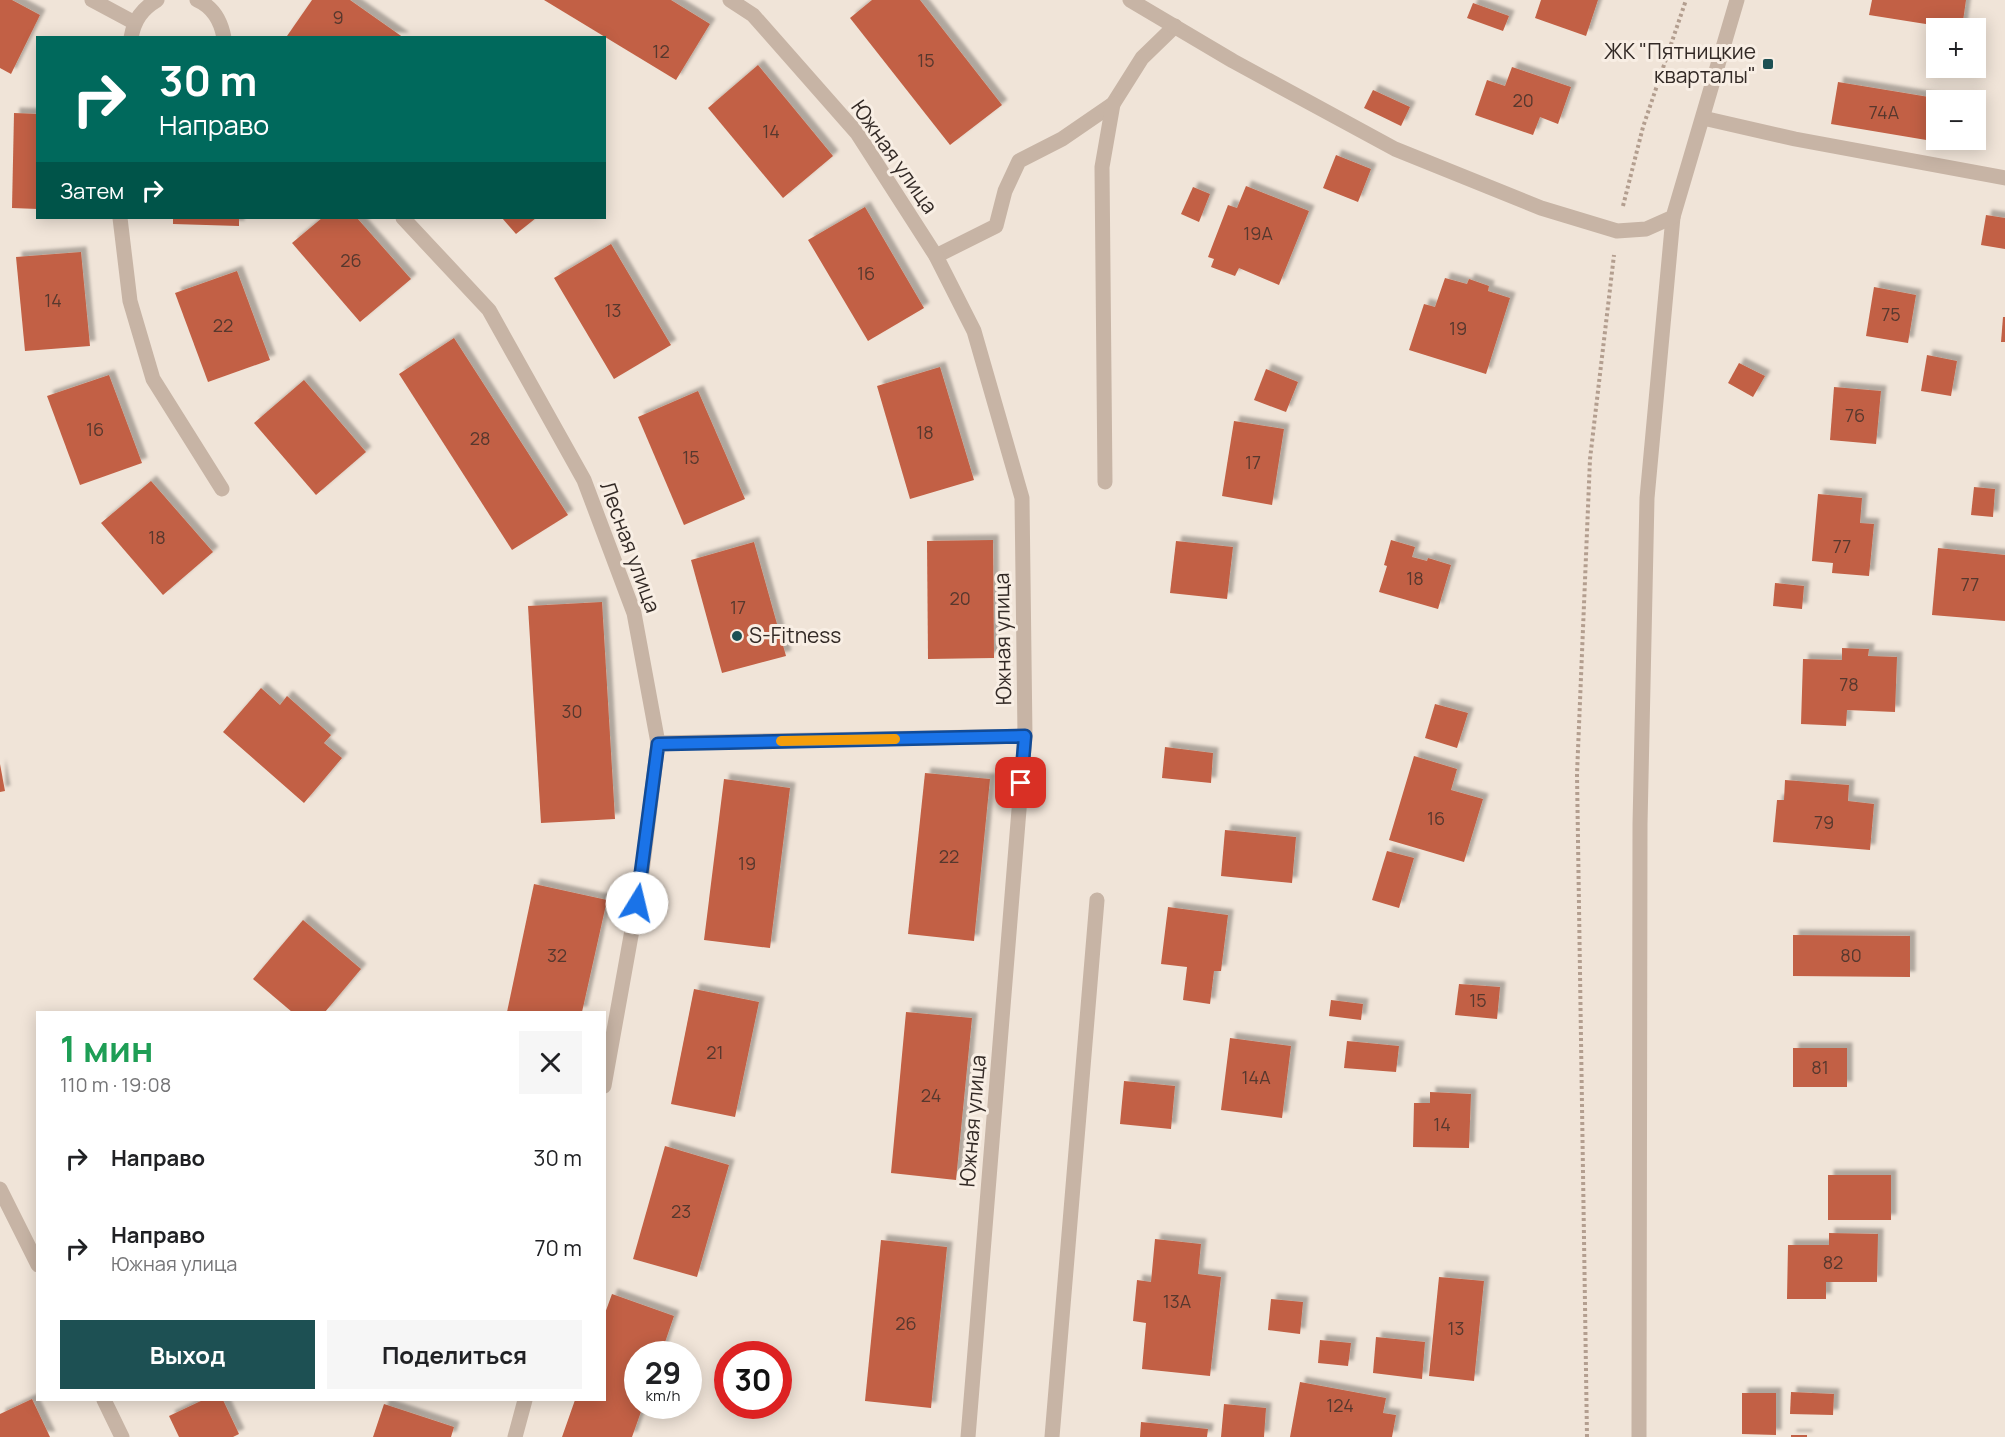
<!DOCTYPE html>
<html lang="ru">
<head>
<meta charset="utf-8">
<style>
	:root { --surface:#fff; --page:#f6f6f6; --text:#202124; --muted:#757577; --accent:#1d5053 }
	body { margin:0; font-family:Manrope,sans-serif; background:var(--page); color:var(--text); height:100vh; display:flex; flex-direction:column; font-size:22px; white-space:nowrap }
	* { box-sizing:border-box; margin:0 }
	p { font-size:20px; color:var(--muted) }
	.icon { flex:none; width:33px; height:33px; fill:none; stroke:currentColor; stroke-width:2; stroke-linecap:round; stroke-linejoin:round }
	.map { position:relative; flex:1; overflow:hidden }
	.panel { position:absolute; left:36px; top:1011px; width:570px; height:390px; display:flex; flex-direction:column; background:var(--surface); border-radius:0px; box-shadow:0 3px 15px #0003 }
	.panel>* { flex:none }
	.top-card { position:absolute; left:36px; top:36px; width:570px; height:183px; border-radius:0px; box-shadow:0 3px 15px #0003; background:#00695c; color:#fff; overflow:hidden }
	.buttons { position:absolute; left:1926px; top:18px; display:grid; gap:12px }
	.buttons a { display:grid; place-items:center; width:60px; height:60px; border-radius:0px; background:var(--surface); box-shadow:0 3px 15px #0003; font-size:30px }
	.speed { position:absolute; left:624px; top:1341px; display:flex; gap:12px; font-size:30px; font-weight:700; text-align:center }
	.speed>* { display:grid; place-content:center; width:78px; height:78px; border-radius:50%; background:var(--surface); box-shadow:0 3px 15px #0003; line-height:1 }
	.speed small { font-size:15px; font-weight:400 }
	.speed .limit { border:9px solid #d22; background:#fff; color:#111 }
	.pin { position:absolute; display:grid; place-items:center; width:51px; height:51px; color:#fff; margin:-26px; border-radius:12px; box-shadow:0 3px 9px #0006 }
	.me { position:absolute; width:66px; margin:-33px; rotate:9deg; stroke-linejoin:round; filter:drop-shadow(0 0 4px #0008) }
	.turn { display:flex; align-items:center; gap:21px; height:126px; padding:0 24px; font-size:27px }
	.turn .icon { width:78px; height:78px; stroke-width:2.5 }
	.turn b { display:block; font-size:42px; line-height:51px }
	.then { display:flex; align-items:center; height:57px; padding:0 24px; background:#0003; gap:12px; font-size:22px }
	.round { display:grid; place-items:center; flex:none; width:63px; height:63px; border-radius:0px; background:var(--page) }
	.headline { display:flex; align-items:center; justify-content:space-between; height:102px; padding:0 24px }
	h1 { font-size:36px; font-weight:700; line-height:45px; color:#1e9e55 }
	.button { display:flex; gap:12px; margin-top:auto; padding:12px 24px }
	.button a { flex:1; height:69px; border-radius:0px; background:var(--accent); color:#fff; font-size:24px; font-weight:700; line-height:69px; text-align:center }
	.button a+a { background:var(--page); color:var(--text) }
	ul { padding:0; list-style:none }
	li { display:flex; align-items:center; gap:18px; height:90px; padding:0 24px }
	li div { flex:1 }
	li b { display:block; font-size:22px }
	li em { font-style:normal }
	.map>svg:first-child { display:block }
	.building { fill:#c26044; filter:url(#shadow) }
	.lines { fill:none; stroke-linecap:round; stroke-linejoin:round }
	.path { stroke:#b39e8f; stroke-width:4; stroke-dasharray:3 3; stroke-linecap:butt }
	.service { stroke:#c7b4a5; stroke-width:15 }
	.minor { stroke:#c7b4a5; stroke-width:15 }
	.tertiary { stroke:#c7b4a5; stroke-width:15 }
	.route-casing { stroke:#114b97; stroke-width:15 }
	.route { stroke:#1a73e8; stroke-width:10 }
	.slow { stroke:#f59e0b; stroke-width:10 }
	.poi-dot { fill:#1d5053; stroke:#f8eee4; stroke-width:2 }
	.labels { text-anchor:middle; stroke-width:6; stroke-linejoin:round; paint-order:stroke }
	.number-label { font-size:18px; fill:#57382e }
	.poi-label { font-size:21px; fill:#332a26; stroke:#f8eee4; text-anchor:end }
	.street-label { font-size:21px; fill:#332a26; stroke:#f8eee4 }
</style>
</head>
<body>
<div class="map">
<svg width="2005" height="1437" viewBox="0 0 2005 1437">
	<defs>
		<filter id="shadow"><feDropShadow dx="5.5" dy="-5.5" stdDeviation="1.5" flood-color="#0004"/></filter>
	</defs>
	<rect width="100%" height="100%" fill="#f0e4d8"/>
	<g class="building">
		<path d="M0,0H12L40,15L11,74L0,68Z"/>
		<path d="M312,0H350L404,38H289L287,36Z"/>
		<path d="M544,0H671L710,24L676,80Z"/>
		<path d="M872,0H920L1002,105L950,145L850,18Z"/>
		<path d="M1541,0H1598L1586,36L1535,18Z"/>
		<path d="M1872,0H1966L1962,28H1951L1869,15Z"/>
		<path d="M1473,3L1509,16L1503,31L1467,18Z"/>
		<path d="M758,65L833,156L783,198L708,108Z"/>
		<path d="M1512,67L1571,87L1558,124L1540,117L1533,135L1475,115L1487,80L1505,86Z"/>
		<path d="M1838,82L1941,99L1936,100V140H1969L1968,147L1831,124Z"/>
		<path d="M1373,90L1410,107L1401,126L1364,108Z"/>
		<path d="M14,113L38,114V209L12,208Z"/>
		<path d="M1336,155L1371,169L1358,202L1323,188Z"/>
		<path d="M1246,186L1309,211L1279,285L1239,268L1235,276L1211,267L1214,259L1208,257L1228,205L1237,208Z"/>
		<path d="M1193,187L1210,194L1199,222L1181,214Z"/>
		<path d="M865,207L924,308L868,341L808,240Z"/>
		<path d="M1986,215L2005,218V249L1981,245Z"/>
		<path d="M173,218H239V226L173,224Z"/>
		<path d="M322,218H357L411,279L360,322L292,243Z"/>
		<path d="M502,218H536L516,234Z"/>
		<path d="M611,244L671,345L614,379L554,278Z"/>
		<path d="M81,252L90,346L25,351L16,257Z"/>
		<path d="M237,271L270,360L208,382L175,293Z"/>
		<path d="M1445,278L1467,284L1469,279L1489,286L1488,291L1510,298L1486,374L1409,350L1424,304L1435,307Z"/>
		<path d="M1874,287L1916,295L1908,343L1866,336Z"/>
		<path d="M2003,317H2005V342H2001Z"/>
		<path d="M454,338L568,515L512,550L399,374Z"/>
		<path d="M1927,355L1957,361L1951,396L1921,391Z"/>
		<path d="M1739,363L1765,376L1753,397L1728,383Z"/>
		<path d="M940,367L974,480L910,499L877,386Z"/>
		<path d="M1266,369L1298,382L1286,412L1254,400Z"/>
		<path d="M109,375L142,463L80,485L47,396Z"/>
		<path d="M304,380L366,452L316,495L254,423Z"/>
		<path d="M1834,387L1881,391L1876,444L1830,440Z"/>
		<path d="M698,391L745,499L684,525L638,417Z"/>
		<path d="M1234,421L1284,429L1272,505L1222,496Z"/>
		<path d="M151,481L213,552L163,595L101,523Z"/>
		<path d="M1974,487L1995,489L1993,517L1971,515Z"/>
		<path d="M1818,494L1862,498L1860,523L1874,524L1869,576L1832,573L1833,563L1812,561Z"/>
		<path d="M993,540L994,658L928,659L927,541Z"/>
		<path d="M1391,540L1415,547L1412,557L1427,561L1428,558L1451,565L1438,609L1379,592L1387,566L1384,565Z"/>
		<path d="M1176,541L1233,547L1227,599L1170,593Z"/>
		<path d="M754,542L786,656L722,673L691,560Z"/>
		<path d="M1938,548L2005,555V621L1932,615Z"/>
		<path d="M1775,583L1804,586L1802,609L1773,606Z"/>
		<path d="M602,602L615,819L541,823L528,606Z"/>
		<path d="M1842,648L1869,649L1868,656L1897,657L1895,712L1847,710L1846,726L1801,724L1803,659L1842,660Z"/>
		<path d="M261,688L280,705L287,696L331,735L324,743L342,758L304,803L223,732Z"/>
		<path d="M1435,704L1468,713L1457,748L1425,738Z"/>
		<path d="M1165,747L1213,753L1211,783L1162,778Z"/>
		<path d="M1414,756L1457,769L1451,790L1483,799L1464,862L1389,840Z"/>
		<path d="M0,764L5,791L0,792Z"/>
		<path d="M925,773L990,779L974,941L908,934Z"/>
		<path d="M724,779L790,788L770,948L704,940Z"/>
		<path d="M1785,780L1849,785L1848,801L1874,804L1870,850L1773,842L1777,800H1784Z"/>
		<path d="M1225,830L1296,837L1292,883L1221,876Z"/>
		<path d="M1387,851L1414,858L1399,908L1372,900Z"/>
		<path d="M534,884L607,900L582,1012H507Z"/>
		<path d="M1168,907L1228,915L1221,971H1214L1210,1004L1183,1000L1187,967L1161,964Z"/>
		<path d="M303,920L361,969L325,1012H292L253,979Z"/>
		<path d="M1793,935L1910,936V977L1793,976Z"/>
		<path d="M1459,984L1500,987L1497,1019L1455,1015Z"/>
		<path d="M694,989L759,1002L735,1117L671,1104Z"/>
		<path d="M1331,1000L1363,1004L1361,1020L1329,1016Z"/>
		<path d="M906,1012L972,1018L956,1180L891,1173Z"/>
		<path d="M1230,1038L1291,1046L1282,1118L1221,1110Z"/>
		<path d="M1347,1041L1399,1046L1396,1072L1344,1068Z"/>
		<rect x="1793" y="1048" width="54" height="39"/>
		<path d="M1124,1081L1175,1086L1171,1129L1120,1124Z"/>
		<path d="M1430,1092L1471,1094L1469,1148L1413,1147L1414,1103H1430Z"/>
		<path d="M665,1146L729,1165L697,1277L633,1259Z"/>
		<rect x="1828" y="1175" width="63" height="45"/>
		<path d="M1829,1233L1878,1234L1877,1282H1826V1299H1787L1788,1245H1829Z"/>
		<path d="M1155,1239L1201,1244L1198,1274L1221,1277L1210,1376L1142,1369L1146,1323L1133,1321L1137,1280L1151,1282Z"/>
		<path d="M881,1240L947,1247L931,1408L865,1401Z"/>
		<path d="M1439,1277L1484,1281L1474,1381L1429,1376Z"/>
		<path d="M612,1294L674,1316L661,1354H638V1406H643L632,1437H562L575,1400H604V1316Z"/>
		<path d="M1271,1299L1303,1302L1300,1334L1268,1330Z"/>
		<path d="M1376,1337L1425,1342L1422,1379L1373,1373Z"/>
		<path d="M1320,1340L1351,1343L1348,1366L1318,1363Z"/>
		<path d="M1300,1382L1386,1398L1383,1413L1396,1415L1392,1437H1290Z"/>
		<path d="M1791,1392L1834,1394L1833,1415L1790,1414Z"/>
		<path d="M1742,1393H1776V1435L1742,1434Z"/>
		<path d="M32,1399L50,1437H0V1414Z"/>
		<path d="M203,1400H223L239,1434L233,1437H179L169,1416Z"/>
		<path d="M384,1404L454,1427L451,1437H373Z"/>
		<path d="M1224,1404L1266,1408L1264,1437H1221Z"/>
		<path d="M1141,1422L1208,1429L1207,1437H1140Z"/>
		<rect x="1791" y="1435" width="16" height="2"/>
	</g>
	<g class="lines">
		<g class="path">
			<path d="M1623,206L1643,127L1686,0"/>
			<path d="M1587,1437L1577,774L1590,459L1614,255"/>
		</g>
		<g class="service">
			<path d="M1703,118L1795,139L2005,178"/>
			<path d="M120,218L130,301L153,379L222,489"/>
			<path d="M936,256L996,226L1005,191L1019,161L1062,139L1113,104L1142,58L1175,26"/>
			<path d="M1105,482L1102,167L1113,104"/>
			<path d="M658,743L1025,736"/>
		</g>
		<g class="minor">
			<path d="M92,0L135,23"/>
			<path d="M197,0C213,7 221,21 224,38"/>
			<path d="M730,0L753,15L857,133L936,256L974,331L1022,498L1025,736L968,1437"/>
			<path d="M131,38C134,20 142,9 157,0"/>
			<path d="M403,218L489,310L584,480L634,613L658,743L641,880L604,1086"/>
			<path d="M0,1189L38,1265"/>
			<path d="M104,1400L122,1437"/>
			<path d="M515,1437L525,1400"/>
			<path d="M1052,1437L1097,900"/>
			<path d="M1639,1437L1640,825L1647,498L1673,217"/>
		</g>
		<path class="tertiary" d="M1130,0L1233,61L1395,149L1541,208L1617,231L1646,229L1673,217L1737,0"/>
	</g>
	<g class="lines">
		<g class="route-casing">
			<path id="route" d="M637,903L658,744L1025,736L1021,783"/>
		</g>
		<use href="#route" class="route"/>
		<path class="slow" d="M781,741L895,739"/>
	</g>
	<g class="poi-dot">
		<rect x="1762" y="58" width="12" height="12" rx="3"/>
		<circle cx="737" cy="636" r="6"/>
	</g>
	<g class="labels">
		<g class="number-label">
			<text x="338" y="24">9</text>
			<text x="661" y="58">12</text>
			<text x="926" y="67">15</text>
			<text x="1523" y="107">20</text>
			<text x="1884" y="119">74А</text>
			<text x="771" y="138">14</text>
			<text x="1258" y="240">19А</text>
			<text x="351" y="267">26</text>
			<text x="866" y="280">16</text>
			<text x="53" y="307">14</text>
			<text x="613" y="317">13</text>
			<text x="1891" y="321">75</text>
			<text x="223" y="332">22</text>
			<text x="1458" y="335">19</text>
			<text x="1855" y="422">76</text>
			<text x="95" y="436">16</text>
			<text x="925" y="439">18</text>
			<text x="480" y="445">28</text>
			<text x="691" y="464">15</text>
			<text x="1253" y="469">17</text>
			<text x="157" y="544">18</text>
			<text x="1842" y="553">77</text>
			<text x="1415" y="585">18</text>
			<text x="1970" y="591">77</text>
			<text x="960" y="605">20</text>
			<text x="738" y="614">17</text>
			<text x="1849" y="691">78</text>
			<text x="572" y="718">30</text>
			<text x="1436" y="825">16</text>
			<text x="1824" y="829">79</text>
			<text x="949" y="863">22</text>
			<text x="747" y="870">19</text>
			<text x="557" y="962">32</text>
			<text x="1851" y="962">80</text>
			<text x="1478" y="1007">15</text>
			<text x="715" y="1059">21</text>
			<text x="1820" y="1074">81</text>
			<text x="1256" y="1084">14А</text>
			<text x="931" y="1102">24</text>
			<text x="1442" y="1131">14</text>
			<text x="681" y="1218">23</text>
			<text x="1833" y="1269">82</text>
			<text x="1177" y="1308">13А</text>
			<text x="906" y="1330">26</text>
			<text x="1456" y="1335">13</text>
			<text x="1340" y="1412">124</text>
		</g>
		<g class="poi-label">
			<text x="1756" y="59">ЖК "Пятницкие<tspan x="1756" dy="24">кварталы"</tspan></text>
			<text x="749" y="643" text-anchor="start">S-Fitness</text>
		</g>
		<g class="street-label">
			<text transform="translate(894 157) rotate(55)" y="7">Южная улица</text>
			<text transform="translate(630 547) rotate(70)" y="7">Лесная улица</text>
			<text transform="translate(1003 639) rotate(-91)" y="7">Южная улица</text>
			<text transform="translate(973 1121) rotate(-85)" y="7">Южная улица</text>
		</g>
	</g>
</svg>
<div class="buttons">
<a>+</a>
<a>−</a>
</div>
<div class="speed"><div>29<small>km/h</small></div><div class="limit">30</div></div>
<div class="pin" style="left:1021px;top:783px;background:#d93025"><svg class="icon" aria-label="arrive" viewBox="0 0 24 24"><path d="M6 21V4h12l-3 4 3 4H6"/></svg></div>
<svg class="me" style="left:637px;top:903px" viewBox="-20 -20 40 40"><circle r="19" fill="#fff"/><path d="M0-13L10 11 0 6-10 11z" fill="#1a73e8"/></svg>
<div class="top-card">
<div class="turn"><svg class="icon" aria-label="right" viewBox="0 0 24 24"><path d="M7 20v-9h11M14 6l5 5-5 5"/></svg><div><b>30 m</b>Направо</div></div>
<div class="then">Затем<svg class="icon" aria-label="right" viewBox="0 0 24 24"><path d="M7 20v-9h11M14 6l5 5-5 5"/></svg></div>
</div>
<section class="panel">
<div class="headline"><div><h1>1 мин</h1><p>110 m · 19:08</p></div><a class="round"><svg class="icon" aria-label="close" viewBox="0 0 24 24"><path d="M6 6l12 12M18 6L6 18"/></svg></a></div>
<ul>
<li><svg class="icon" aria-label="right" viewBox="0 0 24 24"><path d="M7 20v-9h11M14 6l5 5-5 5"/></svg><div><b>Направо</b></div><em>30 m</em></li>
<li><svg class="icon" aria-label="right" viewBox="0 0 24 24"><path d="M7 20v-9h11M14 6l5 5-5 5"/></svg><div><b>Направо</b><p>Южная улица</p></div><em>70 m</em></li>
</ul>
<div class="button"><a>Выход</a><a>Поделиться</a></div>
</section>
</div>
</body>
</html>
